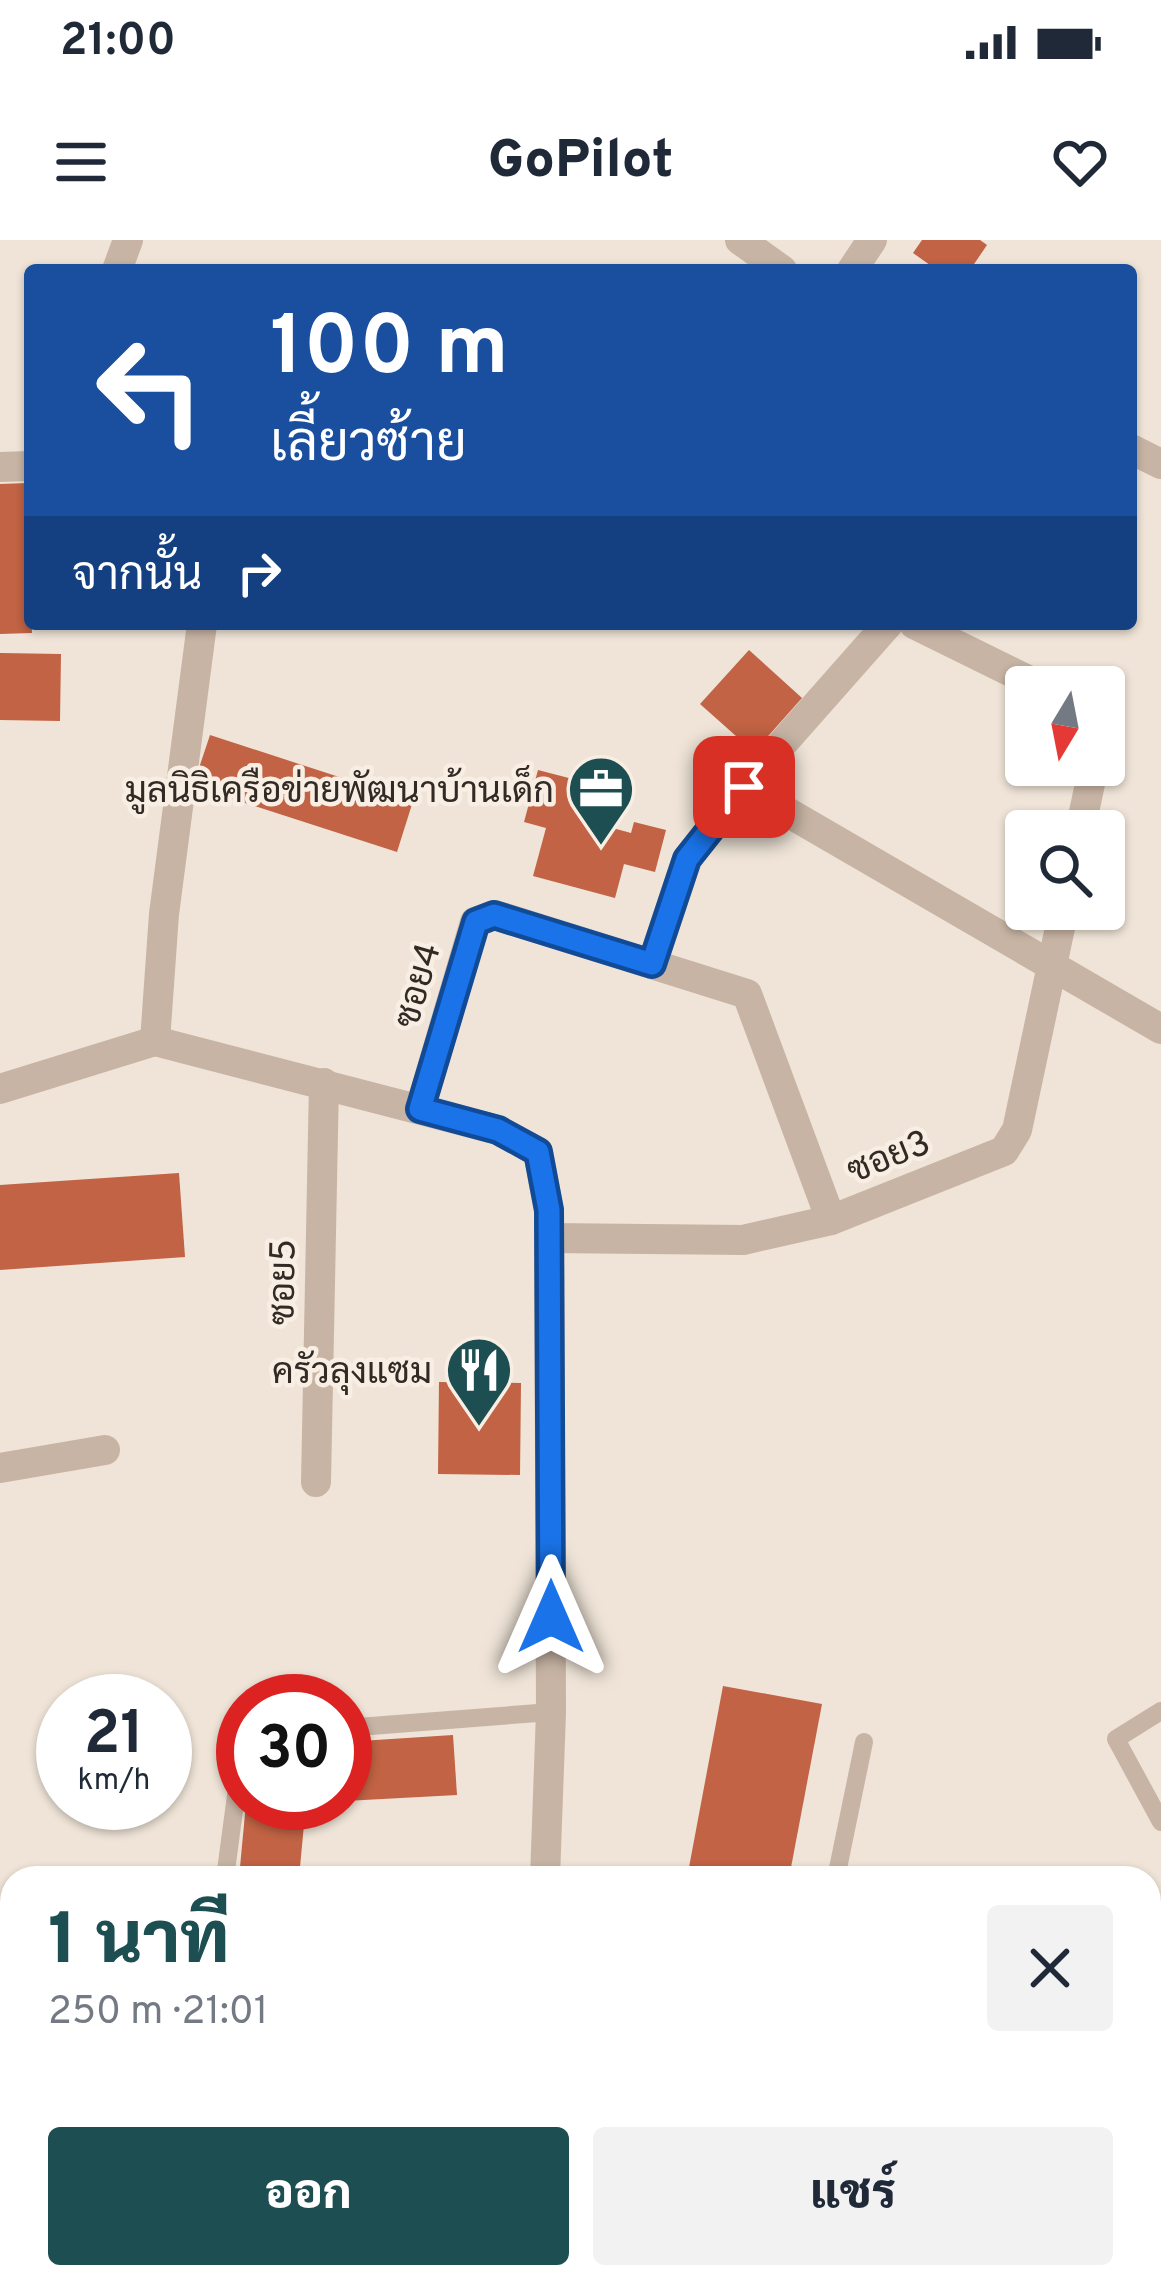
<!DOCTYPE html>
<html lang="th">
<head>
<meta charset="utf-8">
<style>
	:root { --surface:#fff; --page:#f2f2f3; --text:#1f2937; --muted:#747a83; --accent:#1d4e52 }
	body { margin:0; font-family:Overpass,Sarabun,sans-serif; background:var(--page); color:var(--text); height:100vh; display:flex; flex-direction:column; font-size:45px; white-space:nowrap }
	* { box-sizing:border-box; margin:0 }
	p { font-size:39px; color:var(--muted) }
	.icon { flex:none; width:66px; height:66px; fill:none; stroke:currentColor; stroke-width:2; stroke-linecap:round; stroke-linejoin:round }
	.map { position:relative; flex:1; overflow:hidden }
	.drawer { position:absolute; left:0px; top:1626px; width:1161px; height:423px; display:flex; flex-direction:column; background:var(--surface); border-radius:36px 36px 0 0; box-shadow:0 3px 9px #0004 }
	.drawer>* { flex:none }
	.guide { position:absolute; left:24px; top:24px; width:1113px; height:366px; border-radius:12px; box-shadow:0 3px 9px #0004; background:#1a4fa0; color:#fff; overflow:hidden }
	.needle { width:78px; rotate:190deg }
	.tools { position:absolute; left:1005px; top:426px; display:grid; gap:24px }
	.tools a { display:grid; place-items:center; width:120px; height:120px; border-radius:12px; background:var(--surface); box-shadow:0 3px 9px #0004; font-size:60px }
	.speed { position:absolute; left:36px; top:1434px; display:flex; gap:24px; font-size:60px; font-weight:700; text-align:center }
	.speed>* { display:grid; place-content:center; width:156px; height:156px; border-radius:50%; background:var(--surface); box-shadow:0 3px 9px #0004; line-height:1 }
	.speed small { font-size:30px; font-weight:400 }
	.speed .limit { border:18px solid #d22; background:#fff; color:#111 }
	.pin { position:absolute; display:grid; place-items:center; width:102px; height:102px; color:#fff; margin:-51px; border-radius:24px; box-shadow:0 6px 18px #0006 }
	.me { position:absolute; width:132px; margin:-66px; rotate:0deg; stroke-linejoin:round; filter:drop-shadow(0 0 9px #0008) }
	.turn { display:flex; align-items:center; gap:42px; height:252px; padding:0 48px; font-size:54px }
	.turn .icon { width:156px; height:156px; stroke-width:2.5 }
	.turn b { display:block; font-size:84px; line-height:102px }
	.then { display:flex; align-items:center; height:114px; padding:0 48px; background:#0003; gap:24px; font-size:45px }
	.round { display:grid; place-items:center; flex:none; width:126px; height:126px; border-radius:12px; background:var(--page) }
	.headline { display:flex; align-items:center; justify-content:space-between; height:204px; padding:0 48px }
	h1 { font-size:72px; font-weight:800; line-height:90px; color:var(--accent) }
	.cta { display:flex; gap:24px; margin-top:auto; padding:24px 48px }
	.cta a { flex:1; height:138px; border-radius:12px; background:var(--accent); color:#fff; font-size:48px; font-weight:800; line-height:138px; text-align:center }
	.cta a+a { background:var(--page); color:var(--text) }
	.status { display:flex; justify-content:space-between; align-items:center; height:84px; padding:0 60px; background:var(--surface); direction:ltr }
	.status svg { height:33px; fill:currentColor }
	header { display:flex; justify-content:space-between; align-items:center; height:156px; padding:0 48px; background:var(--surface); font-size:54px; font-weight:800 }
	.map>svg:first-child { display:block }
	.building { fill:#c16344 }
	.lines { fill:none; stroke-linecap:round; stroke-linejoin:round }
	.service { stroke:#c7b4a4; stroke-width:18 }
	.minor { stroke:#c7b4a4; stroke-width:30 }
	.primary { stroke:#746157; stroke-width:30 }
	.route-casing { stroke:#114b97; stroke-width:30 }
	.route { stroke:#1a73e8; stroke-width:21 }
	.labels { text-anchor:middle; stroke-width:9; stroke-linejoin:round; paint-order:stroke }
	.poi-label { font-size:36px; fill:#322a25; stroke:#f8eee3; text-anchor:end }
	.street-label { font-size:36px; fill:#322a25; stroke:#f8eee3 }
</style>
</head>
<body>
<div class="status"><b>21:00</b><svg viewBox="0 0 49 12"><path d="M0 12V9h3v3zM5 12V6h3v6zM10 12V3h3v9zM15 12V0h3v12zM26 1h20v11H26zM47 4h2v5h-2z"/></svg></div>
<header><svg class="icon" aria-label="menu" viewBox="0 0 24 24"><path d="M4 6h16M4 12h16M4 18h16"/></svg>GoPilot<svg class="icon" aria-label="heart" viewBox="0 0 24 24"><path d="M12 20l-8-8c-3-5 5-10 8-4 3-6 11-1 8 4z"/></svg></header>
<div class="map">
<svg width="1161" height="2047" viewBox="0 0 1161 2047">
	<rect width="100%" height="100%" fill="#efe4d7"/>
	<g class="building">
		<path d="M922,0H980L987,5L970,30H937L913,13Z"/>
		<path d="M27,243L32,393L0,394V244Z"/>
		<path d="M749,410L802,458L754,512L700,464Z"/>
		<path d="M0,413L61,414L60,481L0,480Z"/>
		<path d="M210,495L413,561L397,612L193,546Z"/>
		<path d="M538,530L592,544L583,580L631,593L634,582L666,590L655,632L624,624L615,658L533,636L546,588L524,582Z"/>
		<path d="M179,933L185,1017L0,1030V945Z"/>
		<path d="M439,1142L521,1143L520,1235L438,1234Z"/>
		<path d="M723,1446L822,1464L789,1638H687Z"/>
		<path d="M453,1495L457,1555L345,1561V1502Z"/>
		<path d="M246,1563H306L299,1638H239Z"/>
	</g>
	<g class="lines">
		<g class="service">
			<path d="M1161,1471L1116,1499L1161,1582"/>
			<path d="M345,1488L551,1472"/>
			<path d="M225,1638L237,1548L243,1534"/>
			<path d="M836,1638L864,1502"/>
		</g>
		<g class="minor">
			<path d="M740,0L782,30"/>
			<path d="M117,30L128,0"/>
			<path d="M852,30L872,0"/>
			<path d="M1131,209L1161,224"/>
			<path d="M0,227L30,226"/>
			<path d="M914,384L1042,447"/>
			<path d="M1104,477V478"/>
			<path d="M744,547L1161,789"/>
			<path d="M1080,591L1094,525"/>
			<path d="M652,724L687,619L744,547L888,384"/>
			<path d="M155,801L164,674L202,384"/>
			<path d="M0,849L155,801L498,890L538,912L549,971L551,1472L545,1638"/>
			<path d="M420,869L475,682L495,675L747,754L831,980"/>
			<path d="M550,998L743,1000L831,980L1004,911L1017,890L1064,669"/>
			<path d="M0,1228L105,1210"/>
			<path d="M316,1242L324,843"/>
			<path d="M0,1803L12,1804"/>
			<path d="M0,2022H12"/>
			<path d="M214,2037L353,2047"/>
			<path d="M858,2037L863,2047"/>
			<path d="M530,2047V2037"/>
		</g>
		<g class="primary">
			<path d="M1149,1759L1161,1752"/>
			<path d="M1149,1854L1161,1847"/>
			<path d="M631,2047L649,2037"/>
			<path d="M804,2047L821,2037"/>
		</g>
	</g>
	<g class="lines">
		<g class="route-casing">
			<path id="route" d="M551,1377L549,970L538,912L498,890L420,869L476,682L494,675L652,724L687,619L744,547"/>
		</g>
		<use href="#route" class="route"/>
	</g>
	<defs>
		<g id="office-pin" transform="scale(3.45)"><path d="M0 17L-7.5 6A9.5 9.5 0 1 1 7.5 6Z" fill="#1d4e52" stroke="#f8eee3"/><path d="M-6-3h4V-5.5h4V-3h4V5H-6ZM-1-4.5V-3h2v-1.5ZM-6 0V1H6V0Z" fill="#fff"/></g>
		<g id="restaurant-pin" transform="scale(3.45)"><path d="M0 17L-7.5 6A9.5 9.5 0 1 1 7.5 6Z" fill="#1d4e52" stroke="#f8eee3"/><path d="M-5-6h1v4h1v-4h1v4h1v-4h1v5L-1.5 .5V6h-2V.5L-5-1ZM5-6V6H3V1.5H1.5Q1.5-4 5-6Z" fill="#fff"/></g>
	</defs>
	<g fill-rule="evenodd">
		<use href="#office-pin" x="601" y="549"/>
		<use href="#restaurant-pin" x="479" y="1130"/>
	</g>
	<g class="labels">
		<g class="poi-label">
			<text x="554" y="562">มูลนิธิเครือข่ายพัฒนาบ้านเด็ก</text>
			<text x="432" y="1143">ครัวลุงแซม</text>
		</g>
		<g class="street-label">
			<text transform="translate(416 745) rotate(-74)" y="13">ซอย4</text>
			<text transform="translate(888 915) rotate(-22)" y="13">ซอย3</text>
			<text transform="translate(281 1042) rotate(-89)" y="13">ซอย5</text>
		</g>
	</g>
</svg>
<div class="tools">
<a><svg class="needle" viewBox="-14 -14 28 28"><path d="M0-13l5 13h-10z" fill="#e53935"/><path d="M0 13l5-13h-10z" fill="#747a83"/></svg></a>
<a><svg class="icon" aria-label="search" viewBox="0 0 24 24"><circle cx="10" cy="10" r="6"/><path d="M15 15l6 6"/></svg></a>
</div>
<div class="speed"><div>21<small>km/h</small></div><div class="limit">30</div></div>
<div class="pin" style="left:744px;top:547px;background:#d93025"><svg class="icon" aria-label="arrive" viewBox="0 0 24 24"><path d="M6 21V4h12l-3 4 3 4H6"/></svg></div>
<svg class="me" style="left:551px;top:1377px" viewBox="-20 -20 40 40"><path d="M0-17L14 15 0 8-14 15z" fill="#1a73e8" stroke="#fff" stroke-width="4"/></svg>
<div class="guide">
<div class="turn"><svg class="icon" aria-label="left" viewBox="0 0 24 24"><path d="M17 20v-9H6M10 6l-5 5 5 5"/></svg><div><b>100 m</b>เลี้ยวซ้าย</div></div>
<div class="then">จากนั้น<svg class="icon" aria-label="right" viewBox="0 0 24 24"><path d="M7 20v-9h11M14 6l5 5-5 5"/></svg></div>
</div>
<section class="drawer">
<div class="headline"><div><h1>1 นาที</h1><p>250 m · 21:01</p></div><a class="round"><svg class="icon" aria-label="close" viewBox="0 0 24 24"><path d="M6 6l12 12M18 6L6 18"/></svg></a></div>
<div class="cta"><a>ออก</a><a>แชร์</a></div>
</section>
</div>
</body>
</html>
